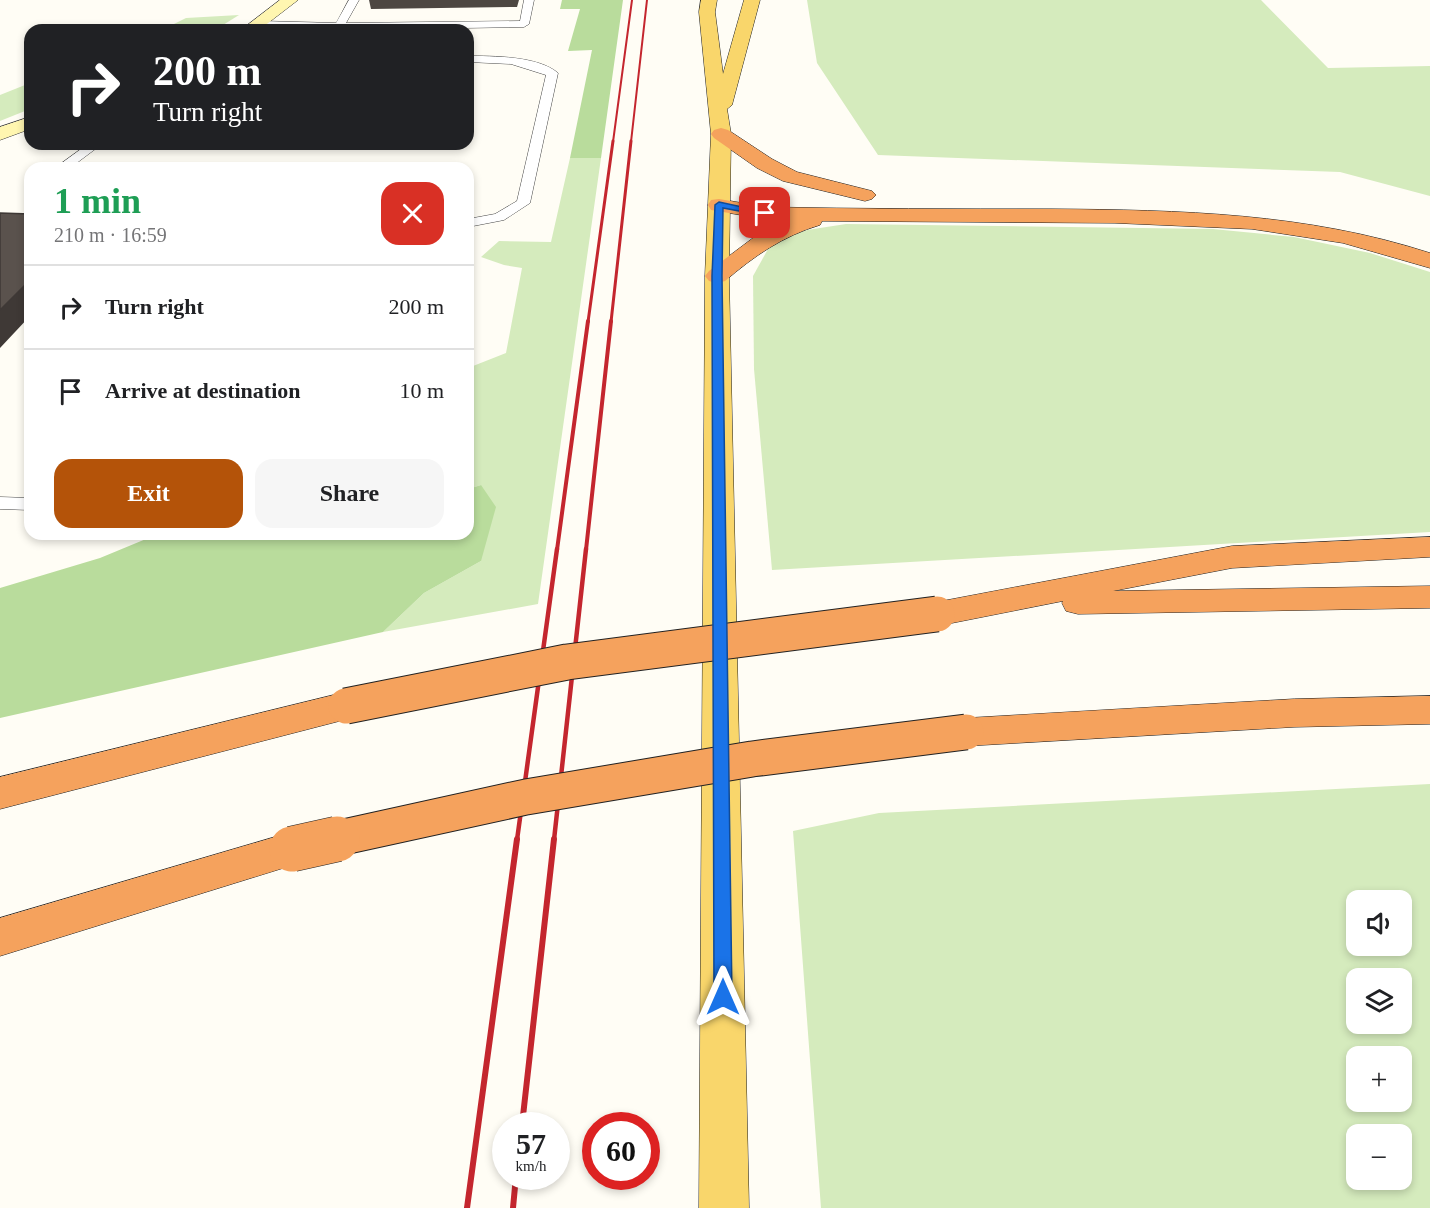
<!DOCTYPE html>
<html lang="en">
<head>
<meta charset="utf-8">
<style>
	:root { --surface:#fff; --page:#f6f6f6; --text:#202124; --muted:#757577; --line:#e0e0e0; --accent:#b45309 }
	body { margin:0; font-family:"Times New Roman",serif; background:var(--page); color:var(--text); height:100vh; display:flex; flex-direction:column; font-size:22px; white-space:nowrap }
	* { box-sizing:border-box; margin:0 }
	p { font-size:20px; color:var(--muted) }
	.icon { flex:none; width:33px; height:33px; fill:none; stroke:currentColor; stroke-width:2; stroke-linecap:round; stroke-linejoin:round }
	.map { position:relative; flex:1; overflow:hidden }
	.drawer { position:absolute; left:24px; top:162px; width:450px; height:378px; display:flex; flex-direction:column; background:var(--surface); border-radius:18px; box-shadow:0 3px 9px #0003 }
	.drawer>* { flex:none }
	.hud { position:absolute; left:24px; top:24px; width:450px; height:126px; border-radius:18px; box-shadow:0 3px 9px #0003; background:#202124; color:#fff; overflow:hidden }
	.buttons { position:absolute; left:1346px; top:890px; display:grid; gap:12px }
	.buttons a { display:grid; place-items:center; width:66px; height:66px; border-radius:12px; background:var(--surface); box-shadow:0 3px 9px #0003; font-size:30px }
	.speed { position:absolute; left:492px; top:1112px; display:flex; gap:12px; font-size:30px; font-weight:700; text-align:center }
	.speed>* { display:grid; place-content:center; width:78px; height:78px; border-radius:50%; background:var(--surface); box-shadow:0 3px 9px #0003; line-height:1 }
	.speed small { font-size:15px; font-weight:400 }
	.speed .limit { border:9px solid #d22; background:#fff; color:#111 }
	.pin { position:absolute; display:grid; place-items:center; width:51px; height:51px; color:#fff; margin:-26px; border-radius:12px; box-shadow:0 3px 9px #0006 }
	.me { position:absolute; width:66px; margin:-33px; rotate:0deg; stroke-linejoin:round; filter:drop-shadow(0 0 4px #0008) }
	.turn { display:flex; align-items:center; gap:21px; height:126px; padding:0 30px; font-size:27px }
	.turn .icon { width:78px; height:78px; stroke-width:2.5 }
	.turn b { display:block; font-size:42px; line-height:51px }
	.round { display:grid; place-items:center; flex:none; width:63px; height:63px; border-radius:18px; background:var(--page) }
	.summary { display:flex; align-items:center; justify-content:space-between; height:102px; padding:0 30px }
	h1 { font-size:36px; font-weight:800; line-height:45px; color:#1e9e55 }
	.primary-button { display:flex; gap:12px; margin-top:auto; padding:12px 30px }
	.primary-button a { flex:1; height:69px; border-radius:18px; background:var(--accent); color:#fff; font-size:24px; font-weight:800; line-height:69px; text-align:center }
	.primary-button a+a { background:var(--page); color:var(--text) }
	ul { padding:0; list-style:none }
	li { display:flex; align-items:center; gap:18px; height:84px; padding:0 30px; border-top:2px solid var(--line) }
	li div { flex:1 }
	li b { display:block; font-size:22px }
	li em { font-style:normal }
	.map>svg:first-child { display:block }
	.green { fill:#d5ebbd; fill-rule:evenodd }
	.forest { fill:#b9dc9c }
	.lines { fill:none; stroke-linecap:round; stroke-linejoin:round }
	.lane-casing { stroke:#444; stroke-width:1 }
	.secondary-casing { stroke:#333; stroke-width:1 }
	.primary-casing { stroke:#222; stroke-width:1 }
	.highway-casing { stroke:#222; stroke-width:1 }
	.lane { fill:#fff; fill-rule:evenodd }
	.secondary { fill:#fff6b0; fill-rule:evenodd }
	.primary { fill:#f9d66b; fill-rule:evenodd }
	.highway { fill:#f5a25d; fill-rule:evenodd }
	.rail-far4 { stroke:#c4262e; stroke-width:2 }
	.rail-far3 { stroke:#c4262e; stroke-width:3 }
	.rail-far2 { stroke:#c4262e; stroke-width:4 }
	.rail-far1 { stroke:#c4262e; stroke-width:4.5 }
	.rail { stroke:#c4262e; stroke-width:6 }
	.highway-bridge-far1-casing { stroke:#222; stroke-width:37; stroke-linecap:butt }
	.highway-bridge-casing { stroke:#222; stroke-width:46; stroke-linecap:butt }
	.highway-bridge-far1 { stroke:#f5a25d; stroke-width:35 }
	.highway-bridge { stroke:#f5a25d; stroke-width:45 }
	.wall { fill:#4d4742 }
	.shaded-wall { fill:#3f3936 }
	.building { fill:#5a524d; stroke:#3f3936; stroke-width:1.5 }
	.route { fill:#1a73e8; stroke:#114b97; stroke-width:1.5 }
</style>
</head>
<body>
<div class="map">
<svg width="1430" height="1208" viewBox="0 0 1430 1208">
	<rect width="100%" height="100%" fill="#fffdf5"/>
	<g class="green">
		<path d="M807,0H1261L1328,68L1430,66V196L1340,172L878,155L817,63Z"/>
		<path d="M239,15L215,30H162L186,18Z"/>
		<path d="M30,83V109L0,121V95Z"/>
		<path d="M570,158H601L538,604L383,632L424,593L481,561V485L468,489V368L506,353L522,268L504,265L481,257L499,241L551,242Z"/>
		<path d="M846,224L1213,229L1294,237L1370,253L1430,272V532L772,570L754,369L753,276L768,249L786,237L807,230Z"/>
		<path d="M1430,784V1208H821L793,831L879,813ZM1356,900H1401V945H1356ZM1356,978H1401V1023H1356ZM1356,1056H1401V1101H1356ZM1356,1134H1401V1179H1356Z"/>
	</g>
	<g class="forest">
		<path d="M562,0H623L601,158H570L592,50L568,51L580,9H560Z"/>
		<path d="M481,485L496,507L481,561L424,593L383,632L0,718V588L100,558L158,534H468V489Z"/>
	</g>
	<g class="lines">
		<g class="lane-casing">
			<g id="lane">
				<path d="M349,0H359L346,23L520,21L524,0H534L529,24L524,27L339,30L260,27L255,24L260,21L336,23Z"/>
				<path d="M468,56C493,56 538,56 558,73L530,203L504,220L468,227V219L495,214L517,201L546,75L511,64L468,62Z"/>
				<path d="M88,144H102L70,168H55Z"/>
				<path d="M0,497L30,498V510L0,509Z"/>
			</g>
		</g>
		<g class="secondary-casing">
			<g id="secondary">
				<path d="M280,0H298L259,30H241Z"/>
				<path d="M30,117V129L0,140V127Z"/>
			</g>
		</g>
		<g class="primary-casing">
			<path id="primary" d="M701,0H717L715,12L723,74L744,0H760L732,105L727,109L731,134L729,276L749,1208H699L705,276L711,134L699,12Z"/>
		</g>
		<g class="highway-casing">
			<g id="highway">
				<path d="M721,128L728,130L772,159L797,172L872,191L876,195L872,199L865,201L783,181L757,168L714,138L711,134L714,130Z"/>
				<path d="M719,199L765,207C861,209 956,209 1052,209C1180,210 1307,213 1430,253V268L1343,243L1252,229L1115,223L822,221L820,225C783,236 754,256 725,281L717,283L709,281L705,276L709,271L753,238L789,220L765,219L711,210L708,205L711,200Z"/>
				<path d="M1430,537V557L1232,568L1113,591L1430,586V608L1078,614L1066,611L1062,603L1063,601L937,626L925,622L920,614L925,606L937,602L1232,546Z"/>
				<path d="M346,692L359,696L364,706L359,716L0,809V777Z"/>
				<path d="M1430,696V724L1294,727L966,746L953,742L948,732L953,722L966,718L1294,699Z"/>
				<path d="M292,832L306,837L312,849L306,861L0,956V918Z"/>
			</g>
		</g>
		<use href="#lane" class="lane"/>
		<use href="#secondary" class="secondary"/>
		<use href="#primary" class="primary"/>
		<use href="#highway" class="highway"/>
		<g class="rail-far4">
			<path d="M613,142L632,0"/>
			<path d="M631,142L647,0"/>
		</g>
		<g class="rail-far3">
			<path d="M588,322L613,141"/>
			<path d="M611,322L631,141"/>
		</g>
		<g class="rail-far2">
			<path d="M557,550L588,321"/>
			<path d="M586,550L611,321"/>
		</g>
		<g class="rail-far1">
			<path d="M517,840L557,549"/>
			<path d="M554,840L586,549"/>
		</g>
		<g class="rail">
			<path d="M522,1125L554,839"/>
			<path d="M467,1208L517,839"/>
			<path d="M513,1208L516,1176"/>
		</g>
		<g class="highway-bridge-far1-casing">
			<g id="highway-bridge-far1">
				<path d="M346,706L567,662L937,614"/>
				<path d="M330,840L526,797L752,759L966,732"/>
			</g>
		</g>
		<g class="highway-bridge-casing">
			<path id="highway-bridge" d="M292,849L337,839"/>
		</g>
		<use href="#highway-bridge-far1" class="highway-bridge-far1"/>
		<use href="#highway-bridge" class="highway-bridge"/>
	</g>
	<path class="wall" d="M369,0H519L517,7L371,9Z"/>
	<path class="shaded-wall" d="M30,280V316L0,348V310Z"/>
	<path class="building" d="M0,213L30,214V280L0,310Z"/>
	<path class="route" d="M719,202L770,213L765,216L723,208L722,276L732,997L729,1003L723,1006L716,1003L714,997L712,276L715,205Z"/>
</svg>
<div class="buttons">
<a><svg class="icon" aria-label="sound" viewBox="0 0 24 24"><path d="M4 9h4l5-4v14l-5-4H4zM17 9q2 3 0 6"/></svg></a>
<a><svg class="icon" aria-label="layers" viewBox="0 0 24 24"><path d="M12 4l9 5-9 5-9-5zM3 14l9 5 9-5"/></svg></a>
<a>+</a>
<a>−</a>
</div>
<div class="speed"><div>57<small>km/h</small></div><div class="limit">60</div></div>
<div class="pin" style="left:765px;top:213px;background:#d93025"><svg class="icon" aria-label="arrive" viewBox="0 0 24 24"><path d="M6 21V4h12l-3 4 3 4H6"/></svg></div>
<svg class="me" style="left:723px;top:997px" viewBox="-20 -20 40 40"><path d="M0-17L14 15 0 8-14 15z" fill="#1a73e8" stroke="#fff" stroke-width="4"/></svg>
<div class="hud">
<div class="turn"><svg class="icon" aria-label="right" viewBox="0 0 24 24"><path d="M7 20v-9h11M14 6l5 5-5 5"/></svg><div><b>200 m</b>Turn right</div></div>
</div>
<section class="drawer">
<div class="summary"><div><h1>1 min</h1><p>210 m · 16:59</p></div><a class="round" style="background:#d93025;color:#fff"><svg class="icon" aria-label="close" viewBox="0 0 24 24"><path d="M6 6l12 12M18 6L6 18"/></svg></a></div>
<ul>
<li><svg class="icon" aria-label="right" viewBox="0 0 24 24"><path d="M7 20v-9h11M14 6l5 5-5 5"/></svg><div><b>Turn right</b></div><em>200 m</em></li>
<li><svg class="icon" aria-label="arrive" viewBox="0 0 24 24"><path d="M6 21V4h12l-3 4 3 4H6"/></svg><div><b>Arrive at destination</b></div><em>10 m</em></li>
</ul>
<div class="primary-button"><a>Exit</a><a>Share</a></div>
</section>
</div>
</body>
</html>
